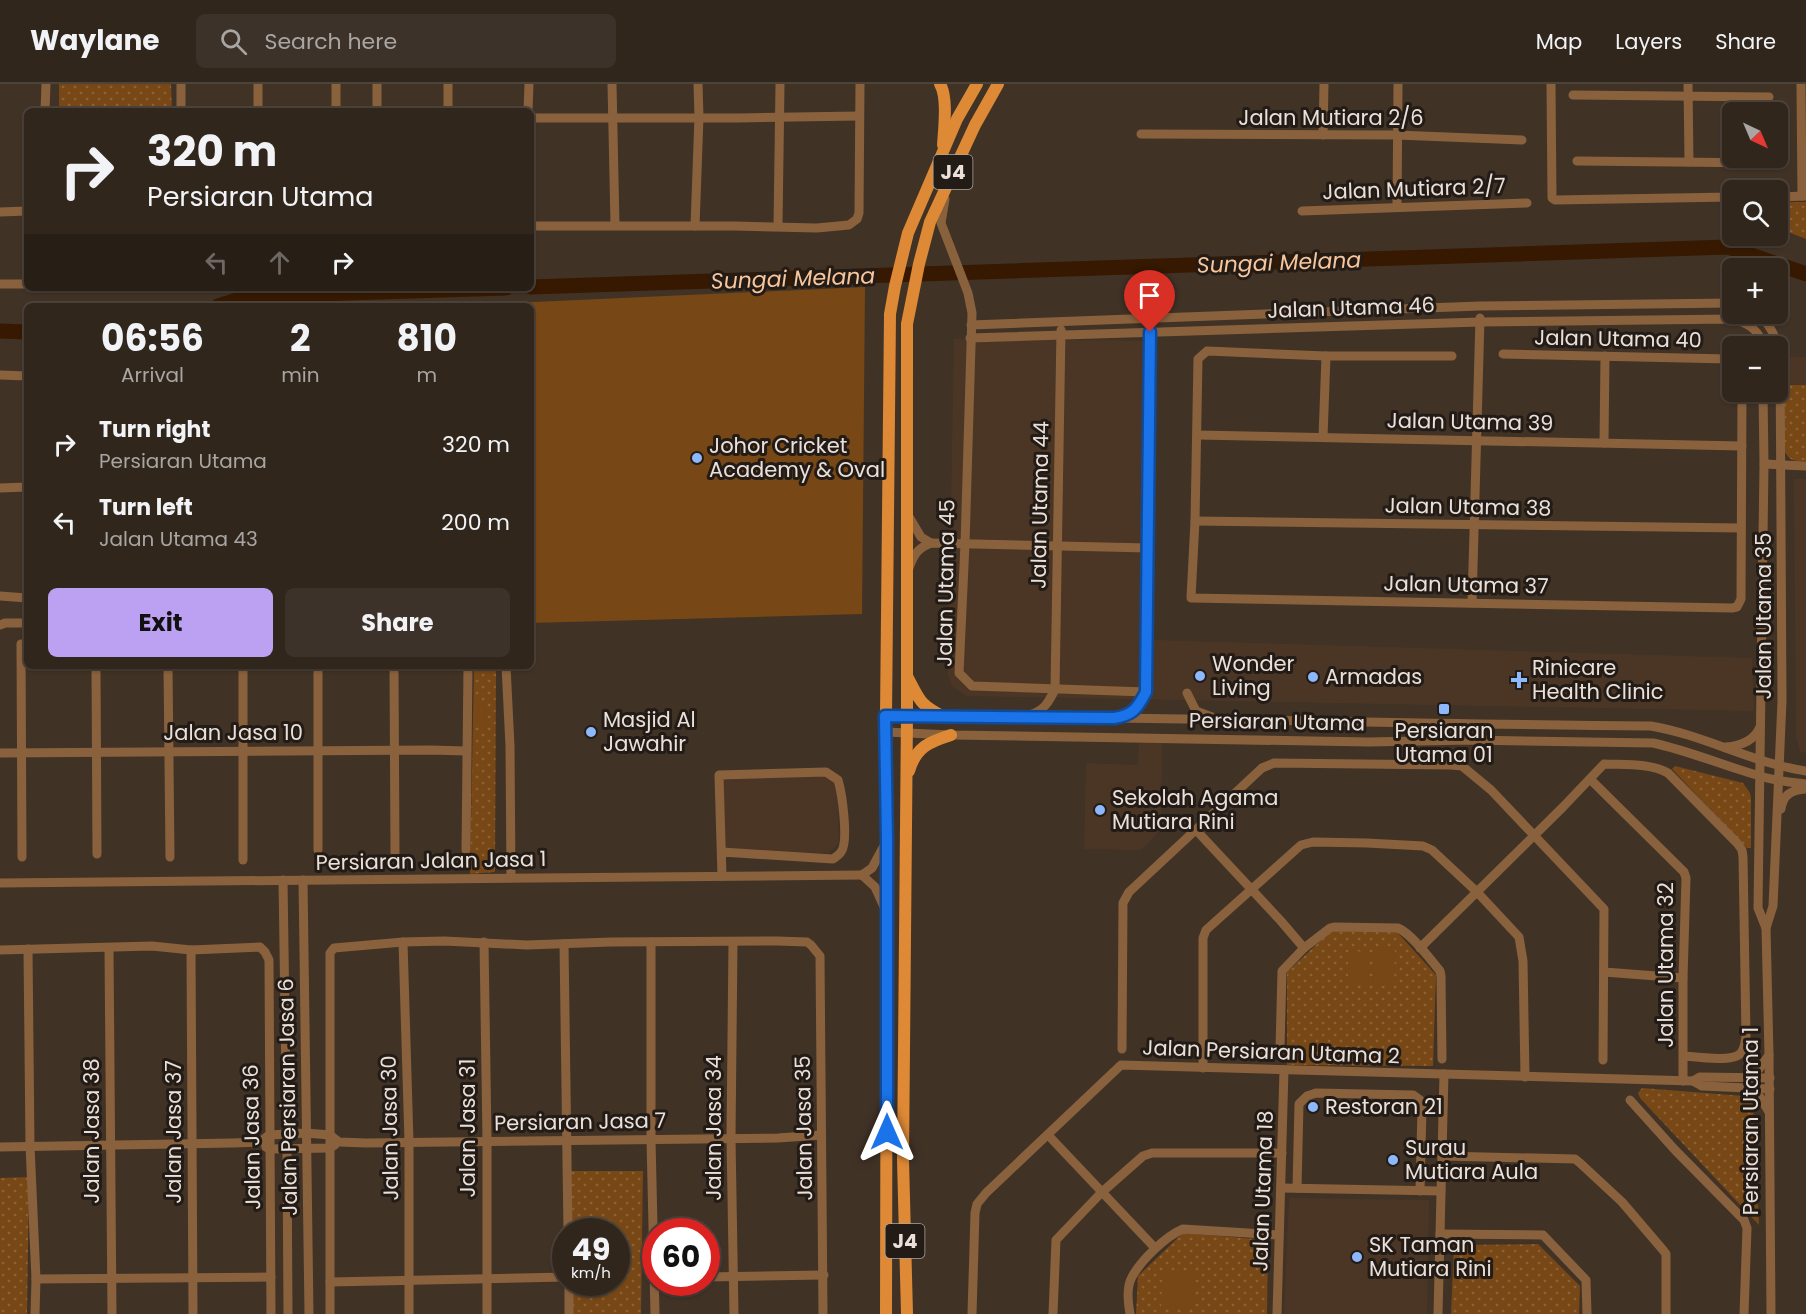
<!DOCTYPE html>
<html lang="en">
<head>
<meta charset="utf-8">
<style>
	:root { --surface:#31261c; --page:#3d3229; --text:#f1f3f6; --muted:#a8a5a3; --line:#4c433b; --accent:#bca0f2 }
	body { margin:0; font-family:Poppins,sans-serif; background:var(--page); color:var(--text); height:100vh; display:flex; flex-direction:column; font-size:22px; white-space:nowrap }
	* { box-sizing:border-box; margin:0 }
	p { font-size:20px; color:var(--muted) }
	.icon { flex:none; width:33px; height:33px; fill:none; stroke:currentColor; stroke-width:2; stroke-linecap:round; stroke-linejoin:round }
	.map { position:relative; flex:1; overflow:hidden }
	.sheet { position:absolute; left:24px; top:219px; width:510px; height:366px; display:flex; flex-direction:column; background:var(--surface); border-radius:9px; box-shadow:0 2px 4px #0004,0 0 0 2px var(--line) }
	.sheet>* { flex:none }
	.top-card { position:absolute; left:24px; top:24px; width:510px; height:183px; border-radius:9px; box-shadow:0 2px 4px #0004,0 0 0 2px var(--line); background:#31261c; color:var(--text); overflow:hidden }
	.needle { width:39px; rotate:136deg }
	.tools { position:absolute; left:1722px; top:18px; display:grid; gap:12px }
	.tools a { display:grid; place-items:center; width:66px; height:66px; border-radius:9px; background:var(--surface); box-shadow:0 2px 4px #0004,0 0 0 2px var(--line); font-size:30px }
	.speed { position:absolute; left:552px; top:1134px; display:flex; gap:12px; font-size:30px; font-weight:700; text-align:center }
	.speed>* { display:grid; place-content:center; width:78px; height:78px; border-radius:50%; background:var(--surface); box-shadow:0 2px 4px #0004,0 0 0 2px var(--line); line-height:1 }
	.speed small { font-size:15px; font-weight:400 }
	.speed .limit { border:9px solid #d22; background:#fff; color:#111 }
	.pin { position:absolute; display:grid; place-items:center; width:51px; height:51px; color:#fff; margin:-62px -26px; border-radius:50% 50% 50% 0; rotate:-45deg; box-shadow:0 0 6px #0007 }
	.pin .icon { rotate:45deg }
	.me { position:absolute; width:66px; margin:-33px; rotate:0deg; stroke-linejoin:round; filter:drop-shadow(0 0 4px #0008) }
	.turn { display:flex; align-items:center; gap:21px; height:126px; padding:0 24px; font-size:27px }
	.turn .icon { width:78px; height:78px; stroke-width:2.5 }
	.turn b { display:block; font-size:42px; line-height:51px }
	.lanes { display:flex; align-items:center; height:57px; padding:0 24px; background:#0003; justify-content:center; gap:30px; direction:ltr }
	.lanes .off { opacity:.35 }
	.eta { display:flex; justify-content:space-evenly; align-items:center; height:102px; text-align:center }
	.eta b { font-size:36px; font-weight:700; line-height:42px }
	.button { display:flex; gap:12px; margin-top:auto; padding:12px 24px }
	.button a { flex:1; height:69px; border-radius:9px; background:var(--accent); color:#111; font-size:24px; font-weight:700; line-height:69px; text-align:center }
	.button a+a { background:var(--page); color:var(--text) }
	ul { padding:0; list-style:none }
	li { display:flex; align-items:center; gap:18px; height:78px; padding:0 24px }
	li div { flex:1 }
	li b { display:block; font-size:22px }
	li em { font-style:normal }
	header { display:flex; align-items:center; gap:36px; box-sizing:border-box; height:84px; padding:0 30px; background:var(--surface); border-bottom:2px solid var(--line) }
	header strong { font-size:28px }
	nav { display:flex; gap:33px; margin-inline-start:auto; font-size:21px }
	.search { width:420px; height:54px; background:var(--page); display:flex; align-items:center; gap:15px; box-sizing:border-box; padding:0 21px; border-radius:9px; color:var(--muted); font-size:22px }
	.map>svg:first-child { display:block }
	.built { fill:#4b3625 }
	.grass { fill:url(#grass-dots) }
	.pitch { fill:#784716 }
	.lines { fill:none; stroke-linecap:round; stroke-linejoin:round }
	.river { stroke:#361900; stroke-width:15 }
	.minor { stroke:#8a613d; stroke-width:9 }
	.major { stroke:#dd8936; stroke-width:12 }
	.route-casing { stroke:#114b97; stroke-width:15 }
	.route { stroke:#1a73e8; stroke-width:10 }
	.poi-dot { fill:#8db9fc; stroke:#221b16; stroke-width:2 }
	.labels { text-anchor:middle; stroke-width:6; stroke-linejoin:round; paint-order:stroke }
	.shield { fill:#221b16; stroke:#aea59e; stroke-width:1.5 }
	.shield-label { font-size:20px; font-weight:bold; fill:#eae0d9 }
	.street-label { font-size:21px; fill:#eae0d9; stroke:#221b16 }
	.poi-label { font-size:21px; fill:#eae0d9; stroke:#221b16; text-anchor:start }
	.water-label { font-size:22px; font-style:italic; fill:#f9c69c; stroke:#221b16 }
</style>
</head>
<body>
<header>
<strong>Waylane</strong>
<div class="search"><svg class="icon" aria-label="search" viewBox="0 0 24 24"><circle cx="10" cy="10" r="6"/><path d="M15 15l6 6"/></svg>Search here</div>
<nav><a>Map</a><a>Layers</a><a>Share</a></nav>
</header>
<div class="map">
<svg width="1806" height="1230" viewBox="0 0 1806 1230">
	<defs>
		<pattern id="grass-dots" width="8" height="8" patternUnits="userSpaceOnUse" patternTransform="scale(1.5)"><rect width="8" height="8" fill="#784716"/><path d="M2 2h.1M6 6h.1" fill="none" stroke="#8b6137" stroke-width="1.8" stroke-linecap="round"/></pattern>
	</defs>
	<rect width="100%" height="100%" fill="#413226"/>
	<g class="built">
		<path d="M954,255L1157,257L1153,556L1752,574L1754,627L966,612L952,602L948,591Z"/>
		<path d="M1785,273H1806V301H1784Z"/>
		<path d="M1794,395H1806V669L1800,668L1796,652Z"/>
		<path d="M1139,659H1162L1161,745L1141,766L1084,765L1086,679L1138,681Z"/>
		<path d="M827,691L837,699L839,759L829,769L729,768L722,763L723,693Z"/>
		<path d="M1289,1114L1429,1116L1427,1230H1284Z"/>
	</g>
	<g class="grass">
		<path d="M59,0H171L172,27H59Z"/>
		<path d="M1778,118H1806V155L1778,144Z"/>
		<path d="M1784,301H1806V377C1796,377 1789,378 1785,367Z"/>
		<path d="M474,582H496L495,788L470,790Z"/>
		<path d="M1675,682L1743,699L1750,709L1751,714V764H1747L1672,685Z"/>
		<path d="M1331,847L1397,848L1436,891L1433,982L1287,981V888Z"/>
		<path d="M1642,1004L1744,1012L1753,1020L1759,1141L1640,1014L1638,1009Z"/>
		<path d="M569,1087H643L641,1230H568V1199L616,1198V1148L568,1147Z"/>
		<path d="M29,1093L27,1230H0V1094Z"/>
		<path d="M1183,1149L1268,1156L1267,1230H1136L1138,1192Z"/>
		<path d="M1538,1160L1580,1202L1579,1230H1451L1454,1161Z"/>
	</g>
	<g class="pitch">
		<path d="M865,203L862,530L531,539V222H512V219Z"/>
		<path d="M486,617V642H476V618Z"/>
		<path d="M1374,865L1395,866L1394,902H1373Z"/>
		<path d="M1348,867L1368,868L1367,899H1348Z"/>
		<path d="M1163,1186L1195,1188L1193,1224L1161,1222Z"/>
	</g>
	<g class="lines">
		<g class="river">
			<path d="M531,203L1728,163L1806,190"/>
			<path d="M218,222L250,212L506,204"/>
			<path d="M0,247L27,248"/>
		</g>
		<g class="minor">
			<path d="M258,0V27"/>
			<path d="M336,0V27"/>
			<path d="M377,0V27"/>
			<path d="M448,0V27"/>
			<path d="M612,0L615,141"/>
			<path d="M1551,0L1552,114L1555,116L1732,113"/>
			<path d="M1688,0L1689,78"/>
			<path d="M1801,0L1802,112"/>
			<path d="M1573,11L1769,13"/>
			<path d="M45,27L46,0"/>
			<path d="M181,27V0"/>
			<path d="M528,27L529,0"/>
			<path d="M531,34H738L859,32"/>
			<path d="M1141,50L1397,51L1522,56"/>
			<path d="M1323,51L1324,0"/>
			<path d="M1577,77L1769,79"/>
			<path d="M1778,113L1806,112"/>
			<path d="M945,115L941,139L968,209L972,229L965,460L959,589L972,602L1146,608"/>
			<path d="M1397,123L1398,0"/>
			<path d="M1302,127L1527,119"/>
			<path d="M0,128L27,127"/>
			<path d="M531,142H734L817,144L849,141L857,135L859,129L860,0"/>
			<path d="M695,142L699,33L698,0"/>
			<path d="M778,142L780,0"/>
			<path d="M0,200H27"/>
			<path d="M1758,230C1770,240 1775,252 1780,267L1782,617L1773,822L1766,844L1769,971L1771,1230"/>
			<path d="M971,241L1480,222L1732,219"/>
			<path d="M970,254L1480,238L1732,235C1748,239 1760,246 1763,262"/>
			<path d="M1503,270L1729,275L1732,277"/>
			<path d="M1452,272H1326L1207,267L1198,275L1195,437L1191,514L1732,524L1737,523L1741,515L1742,308"/>
			<path d="M0,291L27,292"/>
			<path d="M1763,308L1764,380L1758,824L1766,844"/>
			<path d="M1197,351L1742,362"/>
			<path d="M1323,353L1326,272"/>
			<path d="M1604,359L1605,272"/>
			<path d="M1764,380L1806,382"/>
			<path d="M0,404L27,403"/>
			<path d="M908,431L921,453L931,459"/>
			<path d="M1195,437L1741,444"/>
			<path d="M909,484C914,470 918,464 931,459L1148,464"/>
			<path d="M0,512L27,514"/>
			<path d="M1472,519L1480,234"/>
			<path d="M0,541L5,539H27"/>
			<path d="M21,560L22,773"/>
			<path d="M96,582L97,770"/>
			<path d="M168,582L170,773"/>
			<path d="M318,582V766"/>
			<path d="M394,582L395,769"/>
			<path d="M506,582L510,662L511,794"/>
			<path d="M1187,609L1196,627L1212,633"/>
			<path d="M1029,631C1044,627 1049,618 1055,605L1061,246"/>
			<path d="M886,632C1141,632 1396,640 1651,642C1704,651 1752,679 1806,687"/>
			<path d="M1123,633C1136,628 1140,619 1146,608L1150,243"/>
			<path d="M886,648L951,651L1369,658L1469,656L1653,659C1690,667 1724,682 1760,692C1775,697 1790,698 1806,700"/>
			<path d="M1726,663C1740,662 1754,657 1760,643"/>
			<path d="M0,669L430,666L466,667"/>
			<path d="M1590,695L1684,788L1686,794L1683,894V997"/>
			<path d="M1781,725C1783,710 1792,706 1806,705"/>
			<path d="M1196,746L1280,836L1304,864"/>
			<path d="M466,766L468,582"/>
			<path d="M722,768L833,775C836,773 839,771 841,768C849,758 842,709 838,696L826,688L719,691L722,792"/>
			<path d="M243,776V582"/>
			<path d="M862,791L875,803L884,823"/>
			<path d="M862,791L872,784L885,760"/>
			<path d="M283,796L287,1065L288,1230"/>
			<path d="M303,796L309,1230"/>
			<path d="M0,799L862,791"/>
			<path d="M403,858L409,1058V1230"/>
			<path d="M484,858L487,1056V1230"/>
			<path d="M651,858V1055L655,1230"/>
			<path d="M733,858L731,1054L734,1230"/>
			<path d="M564,860L568,1148"/>
			<path d="M109,864L112,1230"/>
			<path d="M1420,864L1563,723L1604,680C1625,681 1650,679 1668,689L1737,759L1742,766L1743,773L1746,952C1745,958 1745,965 1740,970C1732,978 1696,973 1684,972"/>
			<path d="M28,865L30,1062L36,1195L35,1230"/>
			<path d="M0,866L152,862L191,866L260,863L265,868L269,876L271,1230"/>
			<path d="M191,866L193,1230"/>
			<path d="M1604,888L1683,894"/>
			<path d="M1280,964L1282,887L1304,864L1330,844L1334,843L1398,844C1412,850 1430,875 1440,887L1441,892L1442,975"/>
			<path d="M1122,965L1123,819L1129,808L1262,684L1274,679L1451,681L1462,682L1491,706L1604,825L1603,976"/>
			<path d="M1203,984V854L1206,846L1301,761L1313,758L1367,759L1423,762L1432,766L1477,808L1519,853L1523,877L1525,993"/>
			<path d="M1749,993L1759,985L1769,971"/>
			<path d="M1693,997L1700,993L1770,994"/>
			<path d="M1750,1005L1760,1013L1769,1028"/>
			<path d="M1630,1016L1675,1066L1744,1136L1747,1144L1744,1230"/>
			<path d="M1048,1051L1155,1164"/>
			<path d="M0,1063L233,1059L260,1058L269,1051L306,1049L330,1051L339,1058L366,1059L778,1054L821,1051"/>
			<path d="M266,1063L269,1065L330,1064L335,1061"/>
			<path d="M1442,1072L1575,1075L1580,1079L1622,1118L1663,1166L1666,1170V1230"/>
			<path d="M1281,1104L1441,1107"/>
			<path d="M1297,1104L1299,1020L1307,1012L1316,1009L1413,1011L1420,1016L1422,1024L1420,1107"/>
			<path d="M1440,1150L1543,1151L1586,1196L1587,1230"/>
			<path d="M706,1193L824,1191"/>
			<path d="M36,1195L271,1193"/>
			<path d="M330,1198L566,1193"/>
			<path d="M569,1198V1230"/>
			<path d="M330,1230V869L334,864L403,858L444,857L527,861L611,858L777,857L807,858L811,861L820,872L823,1230"/>
			<path d="M972,1230L975,1129L977,1120L986,1109L1121,981L1693,997L1702,1002L1770,1005"/>
			<path d="M1053,1230L1056,1156L1101,1109L1143,1072L1152,1069H1282"/>
			<path d="M1130,1230C1128,1219 1126,1203 1132,1193C1141,1176 1166,1152 1183,1145L1279,1151"/>
			<path d="M1277,1230L1284,986"/>
			<path d="M1438,1230L1444,990"/>
		</g>
		<g class="major">
			<path d="M940,0C948,13 944,45 943,61"/>
			<path d="M908,594C920,617 920,621 944,633"/>
			<path d="M909,687C916,663 929,658 951,651"/>
			<path d="M886,1230L887,755L886,632L890,230L895,202L908,149L957,35L977,0"/>
			<path d="M907,1230L903,1076L907,632V240L919,180L930,138L975,41L998,0"/>
		</g>
	</g>
	<g class="lines">
		<g class="route-casing">
			<path id="route" d="M887,1048V755L885,632L1114,634C1133,631 1137,625 1146,608L1150,248"/>
		</g>
		<use href="#route" class="route"/>
	</g>
	<g class="poi-dot">
		<circle cx="697" cy="374" r="6"/>
		<circle cx="1200" cy="592" r="6"/>
		<circle cx="1313" cy="593" r="6"/>
		<path d="M1516 587h6v6h6v6h-6v6h-6v-6h-6v-6h6z"/>
		<rect x="1438" y="619" width="12" height="12" rx="3"/>
		<circle cx="591" cy="648" r="6"/>
		<circle cx="1100" cy="726" r="6"/>
		<circle cx="1313" cy="1023" r="6"/>
		<circle cx="1393" cy="1076" r="6"/>
		<circle cx="1357" cy="1173" r="6"/>
	</g>
	<g class="labels">
		<g class="shield">
			<rect x="933.5" y="71" width="39" height="34" rx="4.5"/>
			<rect x="885.5" y="1140" width="39" height="34" rx="4.5"/>
		</g>
		<g class="shield-label">
			<text x="953" y="95">J4</text>
			<text x="905" y="1164">J4</text>
		</g>
		<g class="street-label">
			<text x="1331" y="41">Jalan Mutiara 2/6</text>
			<text transform="translate(1414 105) rotate(-2)" y="7">Jalan Mutiara 2/7</text>
			<text transform="translate(1351 224) rotate(-2)" y="7">Jalan Utama 46</text>
			<text transform="translate(1618 255) rotate(1)" y="7">Jalan Utama 40</text>
			<text transform="translate(1470 338) rotate(1)" y="7">Jalan Utama 39</text>
			<text transform="translate(1040 421) rotate(-89)" y="7">Jalan Utama 44</text>
			<text transform="translate(1468 423) rotate(1)" y="7">Jalan Utama 38</text>
			<text transform="translate(946 499) rotate(-89)" y="7">Jalan Utama 45</text>
			<text transform="translate(1466 501) rotate(1)" y="7">Jalan Utama 37</text>
			<text transform="translate(1764 532) rotate(-90)" y="7">Jalan Utama 35</text>
			<text transform="translate(1277 638) rotate(1)" y="7">Persiaran Utama</text>
			<text x="233" y="656">Jalan Jasa 10</text>
			<text transform="translate(431 777) rotate(-1)" y="7">Persiaran Jalan Jasa 1</text>
			<text transform="translate(1666 881) rotate(-90)" y="7">Jalan Utama 32</text>
			<text transform="translate(1271 968) rotate(2)" y="7">Jalan Persiaran Utama 2</text>
			<text transform="translate(288 1013) rotate(-91)" y="7">Jalan Persiaran Jasa 6</text>
			<text transform="translate(1751 1037) rotate(-90)" y="7">Persiaran Utama 1</text>
			<text transform="translate(580 1038) rotate(-1)" y="7">Persiaran Jasa 7</text>
			<text transform="translate(390 1044) rotate(-91)" y="7">Jalan Jasa 30</text>
			<text transform="translate(468 1044) rotate(-90)" y="7">Jalan Jasa 31</text>
			<text transform="translate(714 1044) rotate(-90)" y="7">Jalan Jasa 34</text>
			<text transform="translate(804 1044) rotate(-91)" y="7">Jalan Jasa 35</text>
			<text transform="translate(92 1047) rotate(-90)" y="7">Jalan Jasa 38</text>
			<text transform="translate(174 1048) rotate(-90)" y="7">Jalan Jasa 37</text>
			<text transform="translate(252 1053) rotate(-91)" y="7">Jalan Jasa 36</text>
			<text transform="translate(1263 1107) rotate(-88)" y="7">Jalan Utama 18</text>
		</g>
		<g class="poi-label">
			<text x="709" y="369">Johor Cricket<tspan x="709" dy="24">Academy &amp; Oval</tspan></text>
			<text x="1212" y="587">Wonder<tspan x="1212" dy="24">Living</tspan></text>
			<text x="1532" y="591">Rinicare<tspan x="1532" dy="24">Health Clinic</tspan></text>
			<text x="1325" y="600">Armadas</text>
			<text x="603" y="643">Masjid Al<tspan x="603" dy="24">Jawahir</tspan></text>
			<text x="1444" y="654" text-anchor="middle">Persiaran<tspan x="1444" dy="24">Utama 01</tspan></text>
			<text x="1112" y="721">Sekolah Agama<tspan x="1112" dy="24">Mutiara Rini</tspan></text>
			<text x="1325" y="1030">Restoran 21</text>
			<text x="1405" y="1071">Surau<tspan x="1405" dy="24">Mutiara Aula</tspan></text>
			<text x="1369" y="1168">SK Taman<tspan x="1369" dy="24">Mutiara Rini</tspan></text>
		</g>
		<g class="water-label">
			<text transform="translate(1279 178) rotate(-2)" y="8">Sungai Melana</text>
			<text transform="translate(793 194) rotate(-2)" y="8">Sungai Melana</text>
		</g>
	</g>
</svg>
<div class="tools">
<a><svg class="needle" viewBox="-14 -14 28 28"><path d="M0-13l5 13h-10z" fill="#e53935"/><path d="M0 13l5-13h-10z" fill="#a8a5a3"/></svg></a>
<a><svg class="icon" aria-label="search" viewBox="0 0 24 24"><circle cx="10" cy="10" r="6"/><path d="M15 15l6 6"/></svg></a>
<a>+</a>
<a>−</a>
</div>
<div class="speed"><div>49<small>km/h</small></div><div class="limit">60</div></div>
<div class="pin" style="left:1150px;top:248px;background:#d93025"><svg class="icon" aria-label="arrive" viewBox="0 0 24 24"><path d="M6 21V4h12l-3 4 3 4H6"/></svg></div>
<svg class="me" style="left:887px;top:1048px" viewBox="-20 -20 40 40"><path d="M0-17L14 15 0 8-14 15z" fill="#1a73e8" stroke="#fff" stroke-width="4"/></svg>
<div class="top-card">
<div class="turn"><svg class="icon" aria-label="right" viewBox="0 0 24 24"><path d="M7 20v-9h11M14 6l5 5-5 5"/></svg><div><b>320 m</b>Persiaran Utama</div></div>
<div class="lanes"><svg class="icon off" aria-label="left" viewBox="0 0 24 24"><path d="M17 20v-9H6M10 6l-5 5 5 5"/></svg><svg class="icon off" aria-label="ahead" viewBox="0 0 24 24"><path d="M12 20V5M6 11l6-6 6 6"/></svg><svg class="icon" aria-label="right" viewBox="0 0 24 24"><path d="M7 20v-9h11M14 6l5 5-5 5"/></svg></div>
</div>
<section class="sheet">
<div class="eta">
<div><b>06:56</b><p>Arrival</p></div>
<div><b>2</b><p>min</p></div>
<div><b>810</b><p>m</p></div>
</div>
<ul>
<li><svg class="icon" aria-label="right" viewBox="0 0 24 24"><path d="M7 20v-9h11M14 6l5 5-5 5"/></svg><div><b>Turn right</b><p>Persiaran Utama</p></div><em>320 m</em></li>
<li><svg class="icon" aria-label="left" viewBox="0 0 24 24"><path d="M17 20v-9H6M10 6l-5 5 5 5"/></svg><div><b>Turn left</b><p>Jalan Utama 43</p></div><em>200 m</em></li>
</ul>
<div class="button"><a>Exit</a><a>Share</a></div>
</section>
</div>
</body>
</html>
